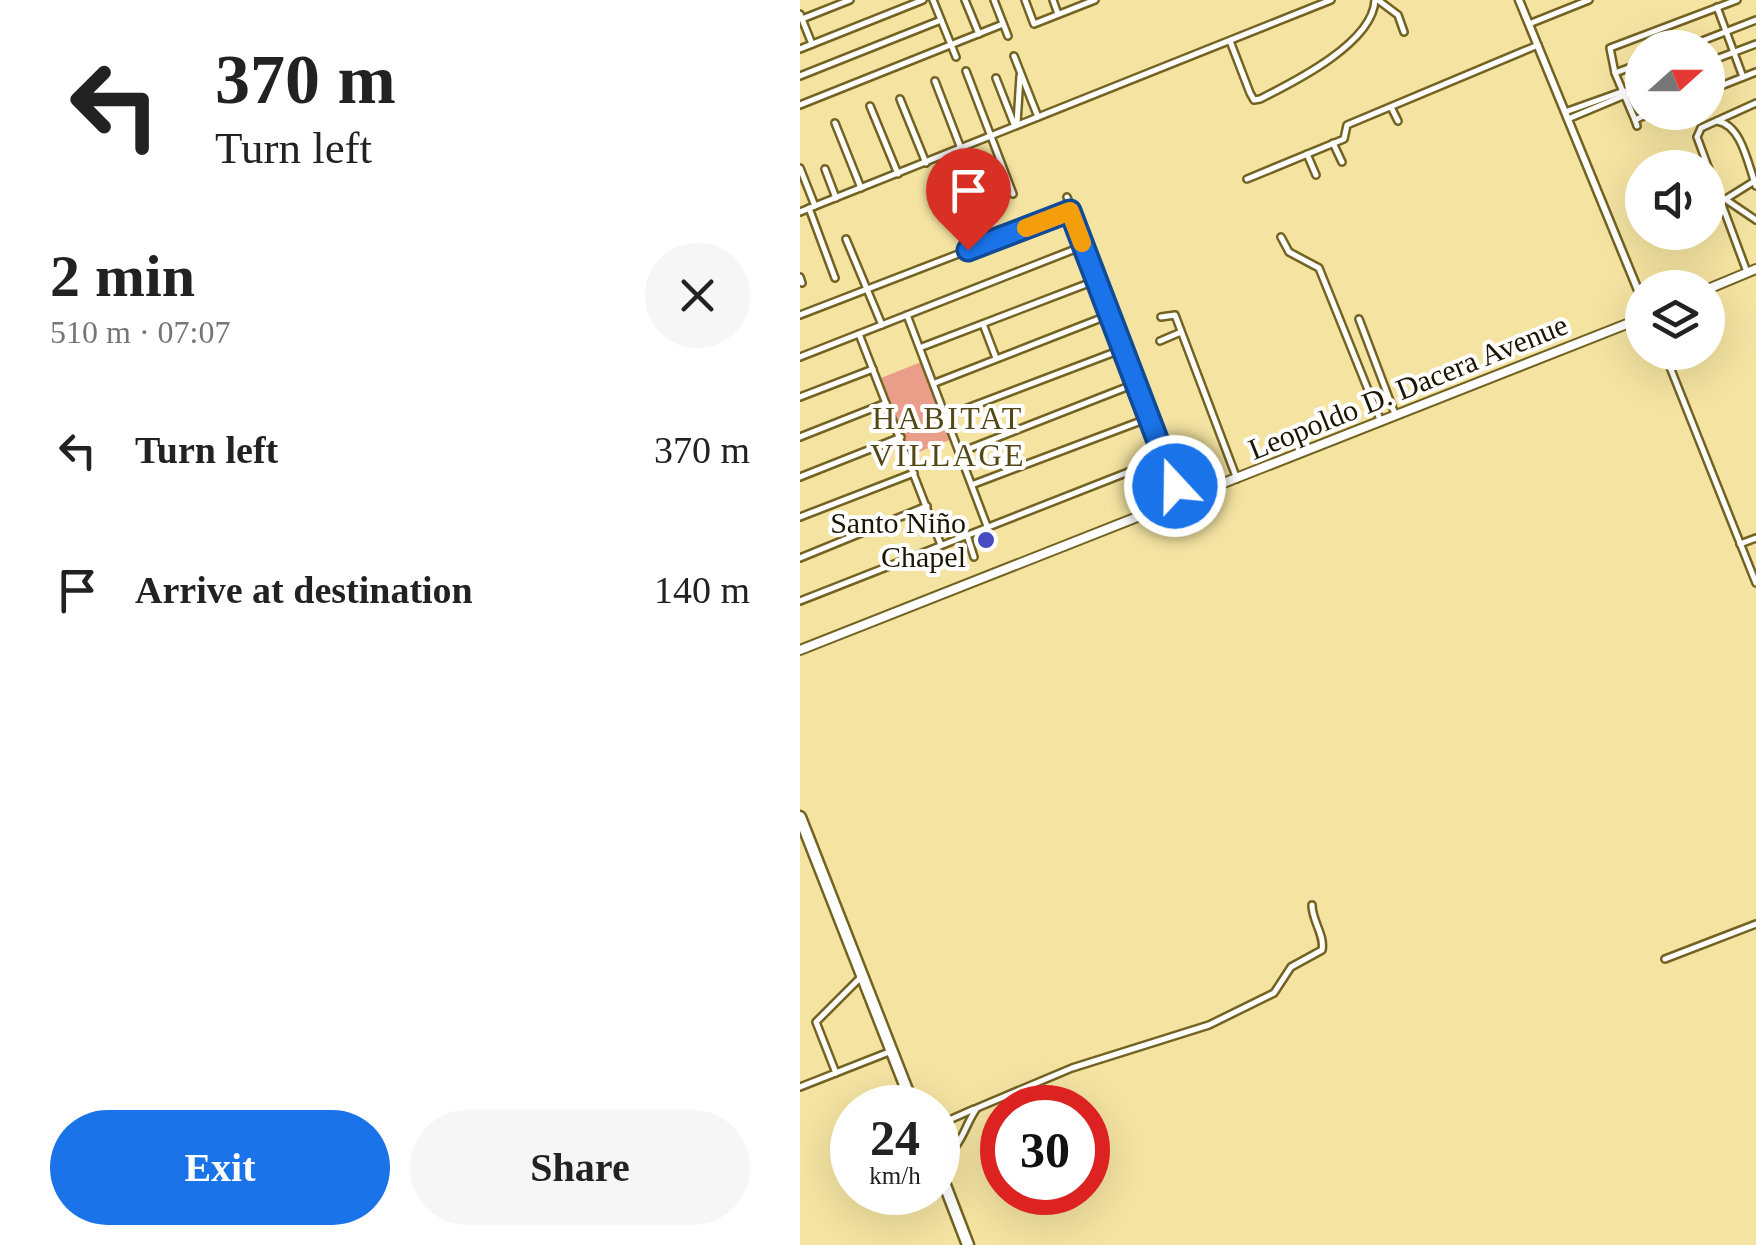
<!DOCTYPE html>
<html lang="en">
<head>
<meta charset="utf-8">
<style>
	:root { --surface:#fff; --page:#f6f6f6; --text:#222; --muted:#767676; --accent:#1a73e8 }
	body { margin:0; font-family:Georgia,serif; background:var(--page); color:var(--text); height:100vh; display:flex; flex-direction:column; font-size:38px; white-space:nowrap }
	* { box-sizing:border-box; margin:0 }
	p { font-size:32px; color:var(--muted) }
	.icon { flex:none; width:55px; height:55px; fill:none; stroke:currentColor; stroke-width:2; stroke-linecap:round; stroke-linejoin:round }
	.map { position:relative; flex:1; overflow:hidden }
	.drawer { display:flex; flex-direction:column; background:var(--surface); width:800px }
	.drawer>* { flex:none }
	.top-card { background:#fff; color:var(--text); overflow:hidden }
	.needle { width:65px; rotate:69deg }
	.tools { position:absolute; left:825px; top:30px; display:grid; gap:20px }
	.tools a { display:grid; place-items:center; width:100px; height:100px; border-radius:50%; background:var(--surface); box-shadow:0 10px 40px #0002; font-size:50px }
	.speed { position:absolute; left:30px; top:1085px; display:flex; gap:20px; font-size:50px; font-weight:700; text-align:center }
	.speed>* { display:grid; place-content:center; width:130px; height:130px; border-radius:50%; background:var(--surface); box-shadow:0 10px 40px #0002; line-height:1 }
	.speed small { font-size:25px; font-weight:400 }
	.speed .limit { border:15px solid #d22; background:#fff; color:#111 }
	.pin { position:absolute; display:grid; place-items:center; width:85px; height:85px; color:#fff; margin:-102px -42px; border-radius:50% 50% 50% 0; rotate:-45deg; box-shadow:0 0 10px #0007 }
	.pin .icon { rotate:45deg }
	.me { position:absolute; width:110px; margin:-55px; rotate:339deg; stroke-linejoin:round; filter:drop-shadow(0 0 8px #0008) }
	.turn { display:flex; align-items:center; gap:35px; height:210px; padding:0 50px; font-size:45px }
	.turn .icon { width:130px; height:130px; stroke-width:2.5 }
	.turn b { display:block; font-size:70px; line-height:85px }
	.round { display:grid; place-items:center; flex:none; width:105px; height:105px; border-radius:52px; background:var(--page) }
	.summary { display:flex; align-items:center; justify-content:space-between; height:170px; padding:0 50px }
	h1 { font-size:60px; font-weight:600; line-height:75px }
	.primary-button { display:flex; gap:20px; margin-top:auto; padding:20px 50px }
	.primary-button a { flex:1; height:115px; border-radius:60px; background:var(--accent); color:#fff; font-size:40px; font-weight:600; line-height:115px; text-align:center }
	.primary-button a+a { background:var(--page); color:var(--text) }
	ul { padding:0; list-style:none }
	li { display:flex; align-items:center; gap:30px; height:140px; padding:0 50px }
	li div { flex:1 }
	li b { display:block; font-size:38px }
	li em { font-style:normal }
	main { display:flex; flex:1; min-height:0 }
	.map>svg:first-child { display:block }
	.green { fill:#ea9e89 }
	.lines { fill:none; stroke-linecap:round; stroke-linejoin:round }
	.minor-casing { stroke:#736322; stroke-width:10 }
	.tertiary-casing { stroke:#736322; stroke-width:11 }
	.secondary-casing { stroke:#736322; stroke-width:12 }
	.trunk-casing { stroke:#736322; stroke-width:15 }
	.minor { stroke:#fff; stroke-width:5 }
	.tertiary { stroke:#fff; stroke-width:6 }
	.secondary { stroke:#fff; stroke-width:8 }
	.trunk { stroke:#fff; stroke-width:10 }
	.route-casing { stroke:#114b97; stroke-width:25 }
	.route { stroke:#1a73e8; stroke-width:18 }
	.slow { stroke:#f59e0b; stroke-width:18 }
	.poi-dot { fill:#474cc2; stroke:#fff; stroke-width:4 }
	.labels { text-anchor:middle; stroke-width:8; stroke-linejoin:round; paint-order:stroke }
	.street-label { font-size:30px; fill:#1c1600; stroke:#fff }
	.poi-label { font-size:30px; fill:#1c1600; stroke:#fff; text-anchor:end }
	.neighbourhood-label { font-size:32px; letter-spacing:2.5px; fill:#534716; stroke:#fff }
</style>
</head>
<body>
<main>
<section class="drawer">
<div class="top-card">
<div class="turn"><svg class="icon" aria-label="left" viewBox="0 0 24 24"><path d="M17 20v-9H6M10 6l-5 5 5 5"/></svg><div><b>370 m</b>Turn left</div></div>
</div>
<div class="summary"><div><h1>2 min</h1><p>510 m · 07:07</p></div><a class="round"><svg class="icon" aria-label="close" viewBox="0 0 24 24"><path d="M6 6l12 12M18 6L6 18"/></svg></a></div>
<ul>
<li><svg class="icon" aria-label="left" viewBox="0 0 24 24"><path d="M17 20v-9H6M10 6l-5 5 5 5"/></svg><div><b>Turn left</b></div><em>370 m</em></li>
<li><svg class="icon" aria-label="arrive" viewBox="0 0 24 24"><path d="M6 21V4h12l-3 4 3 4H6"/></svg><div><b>Arrive at destination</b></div><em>140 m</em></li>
</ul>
<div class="primary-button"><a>Exit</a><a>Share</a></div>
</section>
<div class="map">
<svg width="956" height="1245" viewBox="0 0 956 1245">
	<rect width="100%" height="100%" fill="#f4e3a1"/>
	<path class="green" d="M121,362L152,439L111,455L81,378Z"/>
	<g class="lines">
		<g class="minor-casing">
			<g id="minor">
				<path d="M133,0L156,57"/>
				<path d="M165,0L179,34"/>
				<path d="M194,0L208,36"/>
				<path d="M225,0L234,24L295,0"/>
				<path d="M253,0L258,14"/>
				<path d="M578,0L598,15L604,32"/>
				<path d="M917,7L943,77"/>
				<path d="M0,14L12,44"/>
				<path d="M2,19L50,0"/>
				<path d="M729,24L789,0"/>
				<path d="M430,41L450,93L454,100L460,99C494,82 573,43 575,0"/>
				<path d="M884,48L956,20"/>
				<path d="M0,49L123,0"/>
				<path d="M214,56L238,117"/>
				<path d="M908,62L956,44"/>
				<path d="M166,71L213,194"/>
				<path d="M815,73L842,63"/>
				<path d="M0,76L141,20"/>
				<path d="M196,78L214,124"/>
				<path d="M135,81L170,172"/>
				<path d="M908,91L956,72"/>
				<path d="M100,99L126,163"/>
				<path d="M0,105L203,24"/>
				<path d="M70,106L98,174"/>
				<path d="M591,107L598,121"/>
				<path d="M765,112L824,91"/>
				<path d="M768,119L842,88"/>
				<path d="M835,120L815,73L810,48L937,0"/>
				<path d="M917,121C942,125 948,165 956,186"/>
				<path d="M35,123L61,188"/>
				<path d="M217,123L220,76"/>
				<path d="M837,126L835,120L852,112"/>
				<path d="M533,143L542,162"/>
				<path d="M507,154L516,175"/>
				<path d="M0,168L15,206"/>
				<path d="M25,169L36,198"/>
				<path d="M447,179L544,139L547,125L738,45"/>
				<path d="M267,197L375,487"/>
				<path d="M925,199L956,220"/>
				<path d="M921,202L953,182"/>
				<path d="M9,208L35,278"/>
				<path d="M0,212L531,0"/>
				<path d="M481,237L489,252L519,268L581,422"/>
				<path d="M46,239L82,325"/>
				<path d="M947,272L897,137L901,128L956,103"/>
				<path d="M0,277L2,283"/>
				<path d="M0,315L270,211"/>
				<path d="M107,315L187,526"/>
				<path d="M361,317L375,315L437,479"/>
				<path d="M559,319L595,414"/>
				<path d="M183,324L196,358"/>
				<path d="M59,334L141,545"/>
				<path d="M360,341L381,332"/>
				<path d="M122,347L297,280"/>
				<path d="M864,352L956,583"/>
				<path d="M0,357L283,246"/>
				<path d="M135,383L309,315"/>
				<path d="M0,397L73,369"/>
				<path d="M149,415L323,349"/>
				<path d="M0,437L86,403"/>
				<path d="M161,452L337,383"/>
				<path d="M0,477L101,437"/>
				<path d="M174,484L349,418"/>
				<path d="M0,517L114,473"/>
				<path d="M167,535L174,557"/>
				<path d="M940,544L956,538"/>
				<path d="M0,558L127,506"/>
				<path d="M0,601L364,458"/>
				<path d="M865,959L956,924"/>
				<path d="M36,1073L16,1022L60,978"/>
				<path d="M0,1087L89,1052"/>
				<path d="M138,1125L174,1109"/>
				<path d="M138,1159C163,1149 163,1127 177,1108L272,1068L409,1025L474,993L491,967L522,950C525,935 512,921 512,905"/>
			</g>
		</g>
		<g class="tertiary-casing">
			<path id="tertiary" d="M719,0L842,300"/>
		</g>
		<g class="secondary-casing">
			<g id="secondary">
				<path d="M908,289L956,269"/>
				<path d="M0,650L842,318"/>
			</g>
		</g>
		<g class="trunk-casing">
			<g id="trunk">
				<path d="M0,817L114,1108"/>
				<path d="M138,1167L168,1245"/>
			</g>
		</g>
		<use href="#minor" class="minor"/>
		<use href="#tertiary" class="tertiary"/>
		<use href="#secondary" class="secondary"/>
		<use href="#trunk" class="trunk"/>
	</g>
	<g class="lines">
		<g class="route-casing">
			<path id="route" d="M168,250L270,211L375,486"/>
		</g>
		<use href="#route" class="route"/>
		<path class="slow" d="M226,228L270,211L282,243"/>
	</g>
	<circle class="poi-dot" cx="186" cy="540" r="10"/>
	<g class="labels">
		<g class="street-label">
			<text transform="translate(608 387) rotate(-22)" y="10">Leopoldo D. Dacera Avenue</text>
		</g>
		<g class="poi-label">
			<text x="166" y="533">Santo Niño<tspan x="166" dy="34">Chapel</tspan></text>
		</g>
		<g class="neighbourhood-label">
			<text x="148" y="429">HABITAT<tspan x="148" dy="37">VILLAGE</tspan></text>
		</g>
	</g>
</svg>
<div class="tools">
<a><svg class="needle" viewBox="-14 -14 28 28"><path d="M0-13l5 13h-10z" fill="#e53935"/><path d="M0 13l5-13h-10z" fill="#767676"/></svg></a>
<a><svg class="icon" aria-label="sound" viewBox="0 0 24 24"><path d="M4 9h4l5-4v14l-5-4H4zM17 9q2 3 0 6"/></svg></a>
<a><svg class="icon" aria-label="layers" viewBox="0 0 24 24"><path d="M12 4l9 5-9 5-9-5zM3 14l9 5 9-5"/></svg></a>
</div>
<div class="speed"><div>24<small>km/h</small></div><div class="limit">30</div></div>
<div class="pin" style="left:168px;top:250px;background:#d93025"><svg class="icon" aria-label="arrive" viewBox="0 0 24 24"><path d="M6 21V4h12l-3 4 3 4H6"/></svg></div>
<svg class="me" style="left:375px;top:486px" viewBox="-20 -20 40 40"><circle r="17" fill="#1a73e8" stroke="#fff" stroke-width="3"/><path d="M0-11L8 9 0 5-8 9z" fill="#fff"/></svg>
</div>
</main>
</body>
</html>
